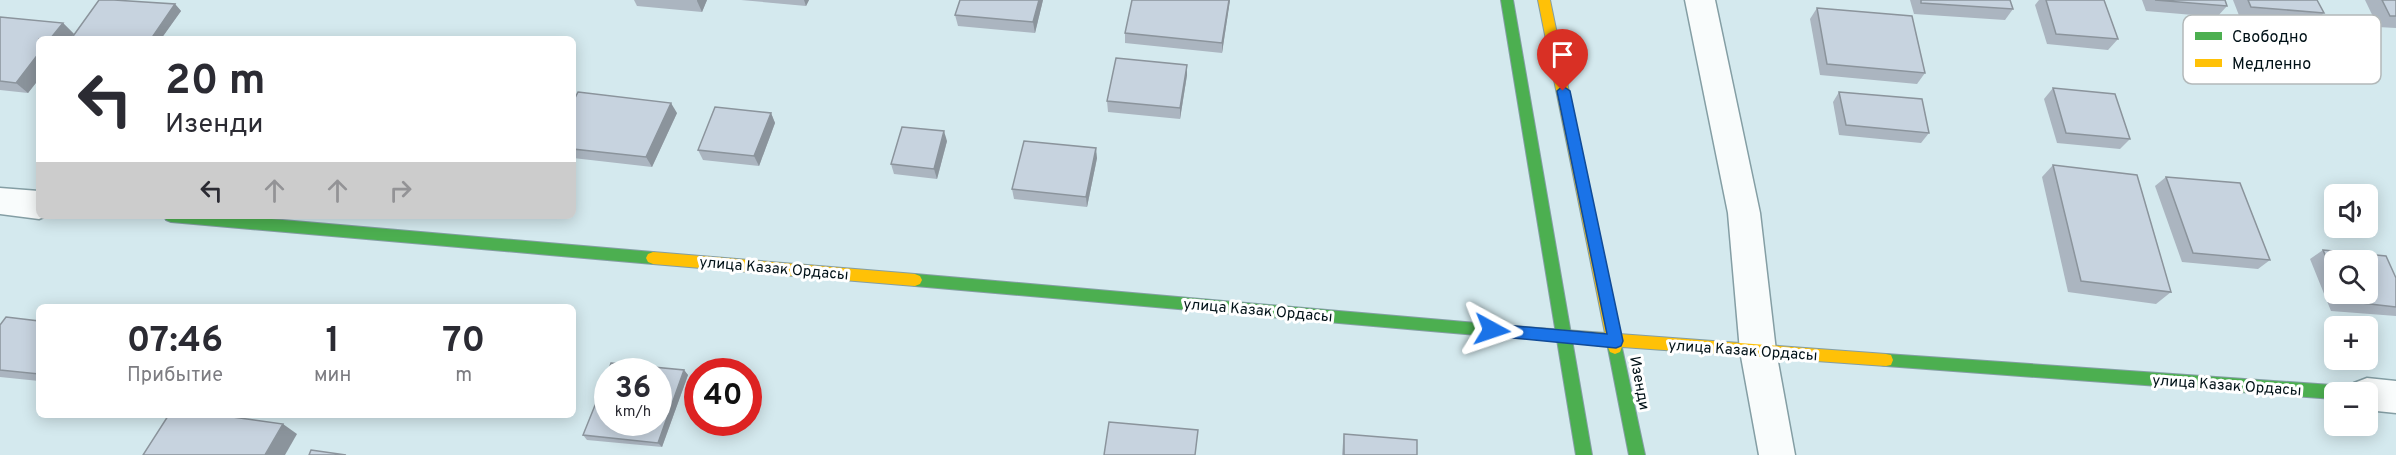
<!DOCTYPE html>
<html lang="ru">
<head>
<meta charset="utf-8">
<style>
	:root { --surface:#fff; --page:#f2f2f3; --text:#2b2b33; --muted:#7c7c81 }
	body { margin:0; font-family:Overpass,sans-serif; background:var(--page); color:var(--text); height:100vh; display:flex; flex-direction:column; font-size:22px; white-space:nowrap }
	* { box-sizing:border-box; margin:0 }
	p { font-size:20px; color:var(--muted) }
	.icon { flex:none; width:33px; height:33px; fill:none; stroke:currentColor; stroke-width:2; stroke-linecap:round; stroke-linejoin:round }
	.map { position:relative; flex:1; overflow:hidden }
	.sheet { position:absolute; left:36px; top:304px; width:540px; height:114px; display:flex; flex-direction:column; background:var(--surface); border-radius:9px; box-shadow:0 3px 15px #0003 }
	.sheet>* { flex:none }
	.hud { position:absolute; left:36px; top:36px; width:540px; height:183px; border-radius:9px; box-shadow:0 3px 15px #0003; background:#fff; color:var(--text); overflow:hidden }
	.buttons { position:absolute; left:2324px; top:184px; display:grid; gap:12px }
	.buttons a { display:grid; place-items:center; width:54px; height:54px; border-radius:9px; background:var(--surface); box-shadow:0 3px 15px #0003; font-size:30px }
	.speed { position:absolute; left:594px; top:358px; display:flex; gap:12px; font-size:30px; font-weight:700; text-align:center }
	.speed>* { display:grid; place-content:center; width:78px; height:78px; border-radius:50%; background:var(--surface); box-shadow:0 3px 15px #0003; line-height:1 }
	.speed small { font-size:15px; font-weight:400 }
	.speed .limit { border:9px solid #d22; background:#fff; color:#111 }
	.pin { position:absolute; display:grid; place-items:center; width:51px; height:51px; color:#fff; margin:-62px -26px; border-radius:50% 50% 50% 0; rotate:-45deg; box-shadow:0 0 6px #0007 }
	.pin .icon { rotate:45deg }
	.me { position:absolute; width:66px; margin:-33px; rotate:95deg; stroke-linejoin:round; filter:drop-shadow(0 0 4px #0008) }
	.turn { display:flex; align-items:center; gap:21px; height:126px; padding:0 30px; font-size:27px }
	.turn .icon { width:78px; height:78px; stroke-width:2.5 }
	.turn b { display:block; font-size:42px; line-height:51px }
	.lanes { display:flex; align-items:center; height:57px; padding:0 30px; background:#0003; justify-content:center; gap:30px; direction:ltr }
	.lanes .off { opacity:.35 }
	.eta { display:flex; justify-content:space-evenly; align-items:center; height:102px; text-align:center }
	.eta b { font-size:36px; font-weight:700; line-height:42px }
	.map>svg:first-child { display:block }
	.lines { fill:none; stroke-linecap:round; stroke-linejoin:round }
	.street-casing { stroke:#849ea4; stroke-width:3 }
	.fast-casing { stroke:#849ea4; stroke-width:2 }
	.slow-casing { stroke:#849ea4; stroke-width:2 }
	.street { fill:#f9fcfc; fill-rule:evenodd }
	.fast { fill:#4caf50; fill-rule:evenodd }
	.slow { fill:#ffc107; fill-rule:evenodd }
	.wall { fill:#abb5c0; fill-rule:evenodd }
	.shaded-wall { fill:#8b949c }
	.building { fill:#c7d3df; stroke:#8b949c; stroke-width:1.5 }
	.route { fill:#1a73e8; stroke:#114b97; stroke-width:1.5 }
	.labels { text-anchor:middle; stroke-width:6; stroke-linejoin:round; paint-order:stroke }
	.street-label { font-size:15px; fill:#001117; stroke:#fff }
	.key { fill:#fff; stroke:#b2b8b9; stroke-width:1.5 }
	.key-label { font-size:16px; fill:#001117 }
</style>
</head>
<body>
<div class="map">
<svg width="2396" height="455" viewBox="0 0 2396 455">
	<rect width="100%" height="100%" fill="#d4e9ee"/>
	<g class="lines">
		<g class="street-casing">
			<g id="street">
				<path d="M1685,0H1715L1760,213L1776,351L1795,455H1759L1740,351L1728,213Z"/>
				<path d="M0,188L39,191V216H46L39,219L0,214Z"/>
				<path d="M2367,378L2396,381V413L2367,410V393H2350L2354,383Z"/>
			</g>
		</g>
		<g class="fast-casing">
			<g id="fast">
				<path d="M1501,0H1513L1592,455H1576Z"/>
				<path d="M164,216H236L653,252L658,254L660,258L658,262L653,264L171,222L166,220Z"/>
				<path d="M915,274L1511,326L1516,328L1518,332L1516,336L1511,338L915,286L910,284L908,280L910,276Z"/>
				<path d="M1615,342L1620,344L1622,348L1645,455H1629L1608,348L1610,344Z"/>
				<path d="M1886,354L2346,386L2351,388L2353,393H2334V399L1886,366L1881,365L1879,360L1881,355Z"/>
			</g>
		</g>
		<g class="slow-casing">
			<g id="slow">
				<path d="M1538,0H1550L1619,334L1886,354L1891,355L1893,360L1891,365L1886,366L1622,347L1620,352L1615,354L1610,352L1607,345L1506,336L1504,332L1506,328L1511,326L1605,333Z"/>
				<path d="M653,252L915,274L920,276L922,280L920,284L915,286L653,264L648,262L646,258L648,254Z"/>
			</g>
		</g>
		<use href="#street" class="street"/>
		<use href="#fast" class="fast"/>
		<use href="#slow" class="slow"/>
	</g>
	<g class="wall">
		<path d="M634,0H707L702,12L637,6Z"/>
		<path d="M741,0H809L806,6Z"/>
		<path d="M1043,0L1035,33L958,26L955,15Z"/>
		<path d="M1230,0L1222,53L1125,43V33Z"/>
		<path d="M1910,0H2010L2013,9L2005,20L1914,14Z"/>
		<path d="M2039,0H2104L2118,39L2108,50L2047,44L2035,5Z"/>
		<path d="M2142,0H2225L2227,6L2217,17L2146,11Z"/>
		<path d="M2233,0H2317L2324,13L2312,24L2240,18Z"/>
		<path d="M2365,0H2396V28L2378,27Z"/>
		<path d="M175,4L181,11L161,39H39V79L28,93L0,90V17L63,23L74,34Z"/>
		<path d="M1817,8L1925,73L1917,84L1820,75L1810,19Z"/>
		<path d="M1187,65V75L1180,119L1108,112L1107,101Z"/>
		<path d="M2053,88L2130,139L2120,149L2057,143L2044,99Z"/>
		<path d="M1839,92L1929,133L1921,143L1839,135L1833,102Z"/>
		<path d="M573,102L677,113L652,167L573,158Z"/>
		<path d="M771,113L775,123L759,166L703,160L698,150Z"/>
		<path d="M947,141L937,179L894,174L891,164Z"/>
		<path d="M1097,158L1087,207L1014,199L1012,189Z"/>
		<path d="M2053,165L2171,292L2156,304L2068,292L2042,177Z"/>
		<path d="M2166,177L2270,260L2258,269L2182,262L2155,186Z"/>
		<path d="M2323,250L2396,278V316L2331,311L2310,259ZM2334,261L2367,294H2334Z"/>
		<path d="M39,321V381L0,377V325Z"/>
		<path d="M684,370L688,375L662,447L587,440L583,435Z"/>
		<path d="M1344,434L1417,455H1342L1343,442Z"/>
	</g>
	<g class="shaded-wall">
		<path d="M697,0H707L702,12L697,1Z"/>
		<path d="M804,0H809L806,6Z"/>
		<path d="M1039,0H1043L1035,33L1033,22Z"/>
		<path d="M1229,0H1230L1222,53V43Z"/>
		<path d="M175,4L181,11L161,39H151Z"/>
		<path d="M63,23L74,34L70,39H50Z"/>
		<path d="M39,53V79L28,93L16,83Z"/>
		<path d="M1187,65V75L1180,119V108Z"/>
		<path d="M671,103L677,113L652,167L646,157Z"/>
		<path d="M771,113L775,123L759,166L754,156Z"/>
		<path d="M944,131L947,141L937,179L934,169Z"/>
		<path d="M1096,148L1097,158L1087,207L1086,197Z"/>
		<path d="M684,370L688,375L662,447L658,443Z"/>
		<path d="M283,424L297,434L285,455H265Z"/>
	</g>
	<g class="building">
		<path d="M99,0H114L175,4L151,39H71Z"/>
		<path d="M960,0H1039L1033,22L955,15Z"/>
		<path d="M1132,0H1229L1222,43L1125,33Z"/>
		<path d="M1921,0H2010L2013,9L1921,3Z"/>
		<path d="M2046,0H2104L2118,39L2056,34Z"/>
		<path d="M2155,0H2225L2227,6Z"/>
		<path d="M2248,0H2317L2324,13L2251,7Z"/>
		<path d="M2382,0H2396V16H2390Z"/>
		<path d="M1817,8L1912,16L1925,73L1827,64Z"/>
		<path d="M0,17L63,23L50,39H39V53L16,83L0,81Z"/>
		<path d="M1116,58L1187,65L1180,108L1107,101Z"/>
		<path d="M2053,88L2115,94L2130,139L2066,133Z"/>
		<path d="M578,92L671,103L646,157L573,149V102Z"/>
		<path d="M1839,92L1922,99L1929,133L1846,125Z"/>
		<path d="M715,107L771,113L754,156L698,150Z"/>
		<path d="M902,127L944,131L934,169L891,164Z"/>
		<path d="M1024,141L1096,148L1086,197L1012,189Z"/>
		<path d="M2053,165L2137,175L2171,292L2081,281Z"/>
		<path d="M2166,177L2240,183L2270,260L2193,253Z"/>
		<path d="M2323,250L2386,256L2396,278V307L2344,301L2341,294H2367V261H2334V276Z"/>
		<path d="M6,317L39,321V374L0,370V325Z"/>
		<path d="M611,363L684,370L658,443L583,435L608,373V423H658V372H608Z"/>
		<path d="M168,416H225L283,424L265,455H143Z"/>
		<path d="M1109,422L1198,430L1195,455H1104Z"/>
		<path d="M1344,434L1417,440V455H1344Z"/>
		<path d="M311,450L346,455H309Z"/>
	</g>
	<path class="route" d="M1563,86L1570,91L1623,341L1621,346L1616,348L1492,336L1487,335L1485,330L1487,326L1492,324L1607,334L1557,91Z"/>
	<g class="labels">
		<g class="street-label">
			<text transform="translate(774 268) rotate(5)" y="5">улица Казак Ордасы</text>
			<text transform="translate(1258 310) rotate(5)" y="5">улица Казак Ордасы</text>
			<text transform="translate(1743 350) rotate(4)" y="5">улица Казак Ордасы</text>
			<text transform="translate(1640 383) rotate(79)" y="5">Изенди</text>
			<text transform="translate(2227 385) rotate(4)" y="5">улица Казак Ордасы</text>
		</g>
	</g>
	<rect x="2183" y="15" width="198" height="69" rx="9" class="key"/>
	<rect x="2195" y="32" width="27" height="8" fill="#4caf50"/>
	<rect x="2195" y="59" width="27" height="8" fill="#ffc107"/>
	<g class="key-label">
		<text x="2232" y="42">Свободно</text>
		<text x="2232" y="69">Медленно</text>
	</g>
</svg>
<div class="buttons">
<a><svg class="icon" aria-label="sound" viewBox="0 0 24 24"><path d="M4 9h4l5-4v14l-5-4H4zM17 9q2 3 0 6"/></svg></a>
<a><svg class="icon" aria-label="search" viewBox="0 0 24 24"><circle cx="10" cy="10" r="6"/><path d="M15 15l6 6"/></svg></a>
<a>+</a>
<a>−</a>
</div>
<div class="speed"><div>36<small>km/h</small></div><div class="limit">40</div></div>
<div class="pin" style="left:1563px;top:91px;background:#d93025"><svg class="icon" aria-label="arrive" viewBox="0 0 24 24"><path d="M6 21V4h12l-3 4 3 4H6"/></svg></div>
<svg class="me" style="left:1492px;top:330px" viewBox="-20 -20 40 40"><path d="M0-17L14 15 0 8-14 15z" fill="#1a73e8" stroke="#fff" stroke-width="4"/></svg>
<div class="hud">
<div class="turn"><svg class="icon" aria-label="left" viewBox="0 0 24 24"><path d="M17 20v-9H6M10 6l-5 5 5 5"/></svg><div><b>20 m</b>Изенди</div></div>
<div class="lanes"><svg class="icon" aria-label="left" viewBox="0 0 24 24"><path d="M17 20v-9H6M10 6l-5 5 5 5"/></svg><svg class="icon off" aria-label="ahead" viewBox="0 0 24 24"><path d="M12 20V5M6 11l6-6 6 6"/></svg><svg class="icon off" aria-label="ahead" viewBox="0 0 24 24"><path d="M12 20V5M6 11l6-6 6 6"/></svg><svg class="icon off" aria-label="right" viewBox="0 0 24 24"><path d="M7 20v-9h11M14 6l5 5-5 5"/></svg></div>
</div>
<section class="sheet">
<div class="eta">
<div><b>07:46</b><p>Прибытие</p></div>
<div><b>1</b><p>мин</p></div>
<div><b>70</b><p>m</p></div>
</div>
</section>
</div>
</body>
</html>
